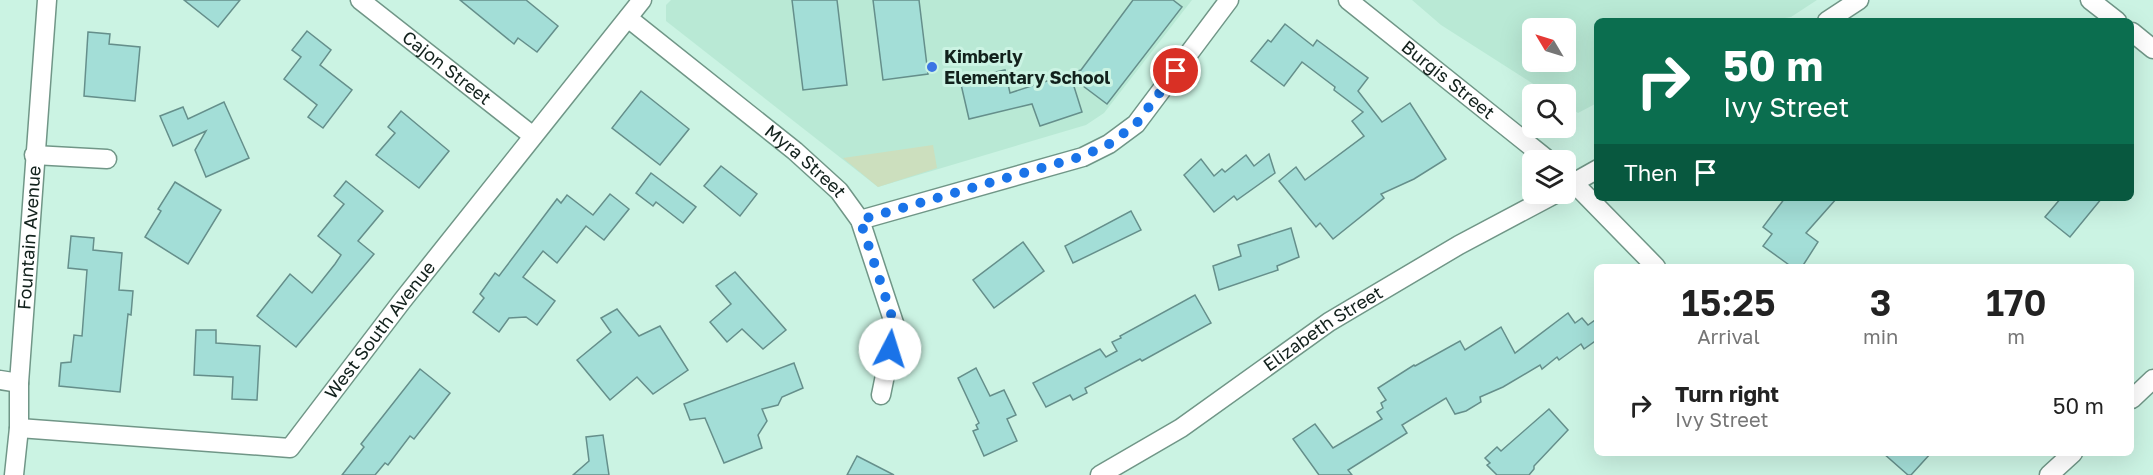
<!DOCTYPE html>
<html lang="en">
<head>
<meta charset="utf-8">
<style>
	:root { --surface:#fff; --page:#f2f2f2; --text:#222; --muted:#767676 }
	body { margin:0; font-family:"Golos Text",sans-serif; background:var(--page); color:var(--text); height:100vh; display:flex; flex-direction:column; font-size:22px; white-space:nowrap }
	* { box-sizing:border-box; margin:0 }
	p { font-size:20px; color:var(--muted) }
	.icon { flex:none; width:33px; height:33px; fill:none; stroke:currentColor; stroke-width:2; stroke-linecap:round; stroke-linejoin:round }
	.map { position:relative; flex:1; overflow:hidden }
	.panel { position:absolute; left:1594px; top:264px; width:540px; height:192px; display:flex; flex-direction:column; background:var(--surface); border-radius:9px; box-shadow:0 6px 24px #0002 }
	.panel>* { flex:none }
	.hud { position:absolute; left:1594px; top:18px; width:540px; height:183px; border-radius:9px; box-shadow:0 6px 24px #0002; background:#0b6e4f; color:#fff; overflow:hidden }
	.needle { width:39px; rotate:308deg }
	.controls { position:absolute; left:1522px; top:18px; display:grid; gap:12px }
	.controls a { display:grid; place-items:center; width:54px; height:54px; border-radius:9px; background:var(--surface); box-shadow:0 6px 24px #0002; font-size:30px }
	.pin { position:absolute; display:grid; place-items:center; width:51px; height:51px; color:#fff; margin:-26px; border:3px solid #fff; border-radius:50%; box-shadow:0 2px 6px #0007 }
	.me { position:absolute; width:66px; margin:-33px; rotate:5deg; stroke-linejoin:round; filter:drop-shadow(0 0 4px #0008) }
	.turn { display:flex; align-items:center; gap:21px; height:126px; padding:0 30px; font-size:27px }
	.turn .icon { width:78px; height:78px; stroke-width:2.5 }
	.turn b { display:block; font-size:42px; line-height:51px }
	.then { display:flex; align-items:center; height:57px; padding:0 30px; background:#0003; gap:12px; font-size:22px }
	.eta { display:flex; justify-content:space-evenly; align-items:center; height:102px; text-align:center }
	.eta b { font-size:36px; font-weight:600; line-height:42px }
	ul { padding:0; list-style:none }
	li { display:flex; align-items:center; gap:18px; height:78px; padding:0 30px }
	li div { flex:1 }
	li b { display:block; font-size:22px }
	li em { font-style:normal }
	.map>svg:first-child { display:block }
	.built { fill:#b9e9d5; fill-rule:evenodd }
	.green { fill:#ccdfbe }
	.building { fill:#a3ded7; stroke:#658f8b; stroke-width:1.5 }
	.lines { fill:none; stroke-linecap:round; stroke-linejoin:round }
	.street-casing { stroke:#709687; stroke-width:21 }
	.street { stroke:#fff; stroke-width:18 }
	.route { stroke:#1a73e8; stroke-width:10; stroke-dasharray:0 18 }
	.poi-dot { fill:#3c74e4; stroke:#cbf3e3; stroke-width:2 }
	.labels { text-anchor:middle; stroke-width:6; stroke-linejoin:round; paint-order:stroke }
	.poi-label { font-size:18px; font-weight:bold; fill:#12211c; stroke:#cbf3e3; text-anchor:start }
	.street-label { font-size:18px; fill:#12211c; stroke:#cbf3e3 }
</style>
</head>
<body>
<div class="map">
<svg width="2153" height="475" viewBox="0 0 2153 475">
	<rect width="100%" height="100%" fill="#cbf3e3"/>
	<g class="built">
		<path d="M671,0H1192L1104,113L1086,125L878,187L666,21V5Z"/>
		<path d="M1412,0H1817L1791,17L1767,21H1598L1597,103L1578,113L1566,105V94H1549L1441,25ZM1533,28H1566V62H1533Z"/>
	</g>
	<path class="green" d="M933,145L937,168L878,187L843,158Z"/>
	<g class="building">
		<path d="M184,0H240L218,27Z"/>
		<path d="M460,0H526L558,26L537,52L518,38L514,44Z"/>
		<path d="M792,0H837L847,85L803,90Z"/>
		<path d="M873,0H919L928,74L883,80Z"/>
		<path d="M1133,0H1173L1182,7L1107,104L1071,77L1082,112L1040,126L1032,104L969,119L960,80L1005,70L1010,93L1081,70Z"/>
		<path d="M1285,24L1313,46L1317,40L1368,78L1358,91L1382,122L1410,103L1446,159L1414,179L1381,194L1384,198L1333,239L1320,223L1316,227L1279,181L1296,167L1305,180L1364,136L1352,121L1363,112L1334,90L1335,87L1302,62L1284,86L1251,61L1268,40L1271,42Z"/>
		<path d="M307,31L331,50L320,65L352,90L323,128L308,117L317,105L284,79L301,57L292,50Z"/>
		<path d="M88,32L110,34L109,44L140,47L135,101L84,96Z"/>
		<path d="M641,91L689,129L660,165L612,128Z"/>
		<path d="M224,102L249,158L206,177L195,150L206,131L173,146L160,116L183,107L188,119Z"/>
		<path d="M401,111L449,151L419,188L376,155L395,133L388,127Z"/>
		<path d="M1269,154L1275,173L1237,200L1234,196L1214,212L1184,175L1201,159L1214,176L1222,169L1225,172L1246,155L1254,166Z"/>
		<path d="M721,166L757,194L740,216L704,186Z"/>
		<path d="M651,173L696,207L683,223L656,202L653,206L636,193Z"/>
		<path d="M346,181L383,211L358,241L374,254L296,347L257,316L290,274L312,293L335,264L341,255L318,236L344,204L334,196Z"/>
		<path d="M175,182L221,210L188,264L145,237L161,211L158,209Z"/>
		<path d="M610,194L629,209L604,240L586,226L557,263L543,251L523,277L555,301L537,325L526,317L509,318L499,332L473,312L484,298L480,294L495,273L499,276L557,199L561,203L567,195L593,215Z"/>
		<path d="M1785,198H1837L1806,233L1818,242L1802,267H1792L1763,246L1772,234L1763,227Z"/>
		<path d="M2061,198H2102L2070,237L2045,217Z"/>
		<path d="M1131,211L1141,230L1073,263L1065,246Z"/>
		<path d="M1291,228L1299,257L1277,266L1278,270L1219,290L1213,266L1241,256L1238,245Z"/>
		<path d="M71,236L94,238L93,250L122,253L119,290L133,291L131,315L128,314L120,392L59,386L61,363L71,362L74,335L82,336L87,270L68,268Z"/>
		<path d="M1023,242L1044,271L994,308L973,280Z"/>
		<path d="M735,272L786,330L763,349L742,329L727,342L710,322L731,304L716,286Z"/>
		<path d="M1195,295L1211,323L1142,361L1140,359L1085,388L1087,393L1073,400L1070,395L1046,407L1033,383L1100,349L1106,357L1117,351L1112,342L1121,338L1120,336Z"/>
		<path d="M617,309L639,336L660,326L688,370L653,394L637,377L610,400L577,360L611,332L601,318Z"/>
		<path d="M1568,313L1575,323L1582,318L1588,325L1598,318V339L1584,349L1581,344L1559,360L1557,357L1542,369L1540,365L1503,387L1480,397L1481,402L1466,411L1455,414L1446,398L1402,425L1407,433L1348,470L1352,475H1319L1293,439L1315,424L1333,448L1382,419L1377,412L1383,408L1381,403L1386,400L1378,388L1414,365L1415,366L1460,341L1465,350L1501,327L1515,353Z"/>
		<path d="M196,330H216V343L260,346L257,400L232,399L233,377L194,375Z"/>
		<path d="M794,363L803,388L782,397L778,405L762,409L767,421L758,435L762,448L724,463L705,418L690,420L684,404Z"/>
		<path d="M976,368L990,396L1004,390L1016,415L1007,419L1017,441L984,456L973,431L978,429L976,425L979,423L958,378Z"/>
		<path d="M420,369L450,393L414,439L410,436L388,465L385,463L375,475H342L364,447L361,444Z"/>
		<path d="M1549,409L1568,430L1534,466V469L1529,475H1497L1487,465L1490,463L1485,458L1497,447L1501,451Z"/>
		<path d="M603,435L609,475H573L589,461L586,437Z"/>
		<path d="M1883,453H1931L1911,475H1908Z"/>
		<path d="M857,456L894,475H847Z"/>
	</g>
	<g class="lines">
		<g class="street-casing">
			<g id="street">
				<path id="s1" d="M360,0L533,136"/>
				<path id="s2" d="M1348,0L1548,160"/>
				<path d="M2090,0L2117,21"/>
				<path id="s3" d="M628,18L795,151L839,191L860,220L895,326L881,395"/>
				<path d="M1827,21L1859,0"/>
				<path d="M2132,32L2153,49"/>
				<path d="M34,155L107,159"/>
				<path d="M1566,175L1656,267"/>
				<path d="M1566,187L1598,169"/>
				<path d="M860,220L1083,157L1109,144L1136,124L1229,0"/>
				<path d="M0,380L19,383"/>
				<path d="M2132,399L2153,379"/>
				<path id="s4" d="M19,428L290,448L402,301L642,0"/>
				<path id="s5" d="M14,475L19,428V383L47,0"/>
				<path id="s6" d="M1100,475L1181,428L1329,322L1459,245L1555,194"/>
				<path d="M2049,475L2073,453"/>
			</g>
		</g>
		<use href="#street" class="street"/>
	</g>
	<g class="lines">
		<path class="route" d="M890,349L895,326L860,220L1083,156L1109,144L1136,124L1176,71"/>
	</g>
	<circle class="poi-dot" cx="932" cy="67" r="6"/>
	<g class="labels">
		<g class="poi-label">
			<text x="944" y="63">Kimberly<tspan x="944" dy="21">Elementary School</tspan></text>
		</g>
		<g class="street-label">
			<text dy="6" stroke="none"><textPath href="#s1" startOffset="110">Cajon Street</textPath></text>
			<text dy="6" stroke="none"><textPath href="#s2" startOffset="128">Burgis Street</textPath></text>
			<text dy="6" stroke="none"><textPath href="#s3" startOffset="228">Myra Street</textPath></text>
			<text dy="6" stroke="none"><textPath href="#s5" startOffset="238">Fountain Avenue</textPath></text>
			<text dy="6" stroke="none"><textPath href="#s6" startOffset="267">Elizabeth Street</textPath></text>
			<text dy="6" stroke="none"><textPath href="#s4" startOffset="420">West South Avenue</textPath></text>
		</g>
	</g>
</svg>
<div class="controls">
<a><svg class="needle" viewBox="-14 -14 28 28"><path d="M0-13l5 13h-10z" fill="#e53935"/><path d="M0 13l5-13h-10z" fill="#767676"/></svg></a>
<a><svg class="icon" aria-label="search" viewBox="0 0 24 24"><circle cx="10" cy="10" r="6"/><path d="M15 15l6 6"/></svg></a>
<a><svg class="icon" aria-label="layers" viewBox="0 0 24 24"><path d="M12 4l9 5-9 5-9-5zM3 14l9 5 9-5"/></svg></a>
</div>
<div class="pin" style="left:1176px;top:71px;background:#d93025"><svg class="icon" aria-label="arrive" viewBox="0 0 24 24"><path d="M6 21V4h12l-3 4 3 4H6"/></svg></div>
<svg class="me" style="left:890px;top:349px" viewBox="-20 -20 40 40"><circle r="19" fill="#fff"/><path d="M0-13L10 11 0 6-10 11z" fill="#1a73e8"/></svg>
<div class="hud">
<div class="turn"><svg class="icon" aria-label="right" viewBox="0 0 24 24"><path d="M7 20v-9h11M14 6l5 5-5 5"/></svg><div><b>50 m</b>Ivy Street</div></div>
<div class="then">Then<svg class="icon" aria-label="arrive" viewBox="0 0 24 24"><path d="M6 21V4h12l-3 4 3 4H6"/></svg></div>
</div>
<section class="panel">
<div class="eta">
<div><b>15:25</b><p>Arrival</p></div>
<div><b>3</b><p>min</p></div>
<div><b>170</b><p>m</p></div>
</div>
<ul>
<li><svg class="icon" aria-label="right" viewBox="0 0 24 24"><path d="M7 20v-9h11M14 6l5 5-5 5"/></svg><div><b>Turn right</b><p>Ivy Street</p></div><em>50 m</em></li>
</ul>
</section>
</div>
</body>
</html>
